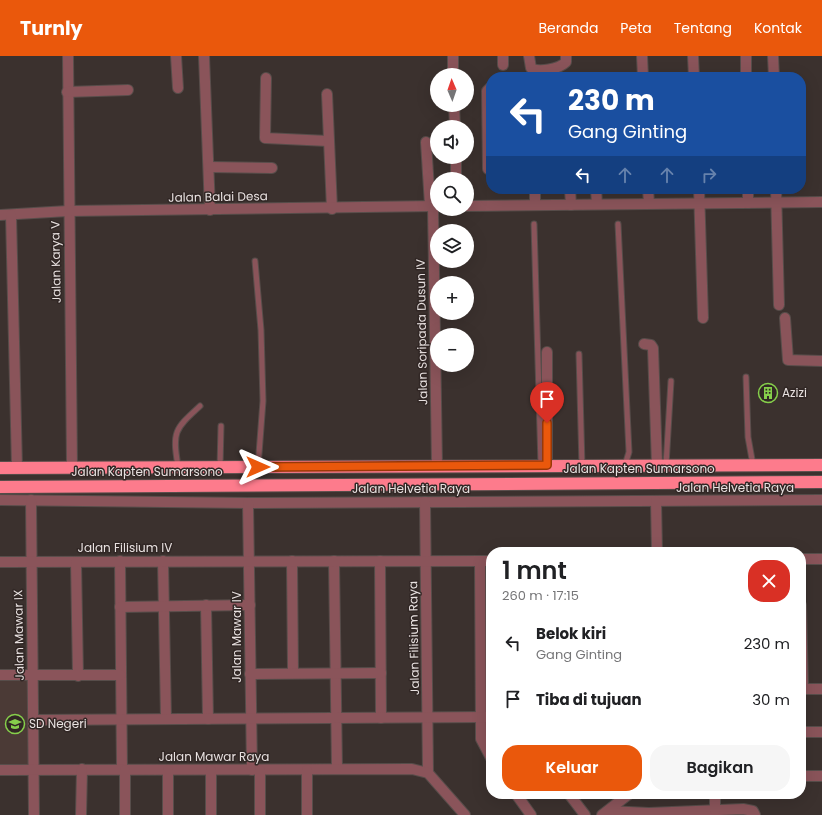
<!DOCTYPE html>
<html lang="id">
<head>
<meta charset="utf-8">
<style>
	:root { --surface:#fff; --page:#f6f6f6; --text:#202124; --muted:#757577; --accent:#ea580c }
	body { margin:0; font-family:Poppins,sans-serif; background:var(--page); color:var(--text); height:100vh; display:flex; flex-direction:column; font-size:15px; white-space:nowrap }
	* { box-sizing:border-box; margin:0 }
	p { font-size:13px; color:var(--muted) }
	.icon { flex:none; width:22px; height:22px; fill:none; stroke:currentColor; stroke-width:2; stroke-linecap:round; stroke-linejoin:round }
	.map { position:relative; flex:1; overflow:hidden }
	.side { position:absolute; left:486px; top:491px; width:320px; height:252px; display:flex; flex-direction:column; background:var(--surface); border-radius:16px; box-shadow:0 4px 16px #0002 }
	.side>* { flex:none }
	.banner { position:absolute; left:486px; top:16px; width:320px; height:122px; border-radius:16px; box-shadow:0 4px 16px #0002; background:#1a4fa0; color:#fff; overflow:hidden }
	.needle { width:26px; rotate:358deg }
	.buttons { position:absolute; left:430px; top:12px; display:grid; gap:8px }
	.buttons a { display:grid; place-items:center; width:44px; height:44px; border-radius:50%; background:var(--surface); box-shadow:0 4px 16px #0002; font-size:20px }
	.pin { position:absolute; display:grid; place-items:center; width:34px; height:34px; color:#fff; margin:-41px -17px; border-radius:50% 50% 50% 0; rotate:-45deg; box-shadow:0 0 4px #0007 }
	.pin .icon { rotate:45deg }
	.me { position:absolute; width:44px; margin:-22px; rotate:90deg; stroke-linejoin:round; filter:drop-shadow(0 0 3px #0008) }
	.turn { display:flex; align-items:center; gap:14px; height:84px; padding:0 16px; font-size:18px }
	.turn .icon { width:52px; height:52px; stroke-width:2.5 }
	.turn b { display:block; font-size:28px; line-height:34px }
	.lanes { display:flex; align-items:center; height:38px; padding:0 16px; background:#0003; justify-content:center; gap:20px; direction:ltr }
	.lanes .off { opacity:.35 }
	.round { display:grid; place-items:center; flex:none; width:42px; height:42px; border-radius:16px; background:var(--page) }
	.headline { display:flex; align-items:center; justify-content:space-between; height:68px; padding:0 16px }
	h1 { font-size:24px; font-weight:600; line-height:30px }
	.cta { display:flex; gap:8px; margin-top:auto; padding:8px 16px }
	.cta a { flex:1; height:46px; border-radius:16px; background:var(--accent); color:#fff; font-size:16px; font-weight:600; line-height:46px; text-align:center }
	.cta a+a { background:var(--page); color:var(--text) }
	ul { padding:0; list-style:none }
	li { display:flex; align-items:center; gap:12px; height:56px; padding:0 16px }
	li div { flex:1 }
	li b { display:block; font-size:15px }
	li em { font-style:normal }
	header { display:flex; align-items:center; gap:24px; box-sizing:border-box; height:56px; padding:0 20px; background:var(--accent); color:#fff }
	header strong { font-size:19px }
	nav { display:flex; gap:22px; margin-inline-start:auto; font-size:14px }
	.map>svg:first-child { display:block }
	.built { fill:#4b3a36 }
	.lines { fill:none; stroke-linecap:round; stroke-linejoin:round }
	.lane-casing { stroke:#574d4a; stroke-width:7 }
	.street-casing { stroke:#574d4a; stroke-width:12 }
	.highway-casing { stroke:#574d4a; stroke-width:14 }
	.lane { stroke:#8a545a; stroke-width:5 }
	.street { stroke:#8a545a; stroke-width:10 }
	.highway { stroke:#fd7b8c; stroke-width:12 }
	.route-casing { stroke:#983908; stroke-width:10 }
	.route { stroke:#ea580c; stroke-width:7 }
	.labels { text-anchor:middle; stroke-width:3; stroke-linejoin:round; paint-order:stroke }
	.street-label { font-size:12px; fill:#e8e1e0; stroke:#312725 }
	.poi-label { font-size:12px; fill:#e8e1e0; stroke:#312725; text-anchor:start }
</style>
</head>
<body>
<header>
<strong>Turnly</strong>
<nav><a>Beranda</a><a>Peta</a><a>Tentang</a><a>Kontak</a></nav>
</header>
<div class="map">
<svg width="822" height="759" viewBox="0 0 822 759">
	<rect width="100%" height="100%" fill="#3b312e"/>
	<path class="built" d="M0,622H24L30,627L31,710H0Z"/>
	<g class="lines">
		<g class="lane-casing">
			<g id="lane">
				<path d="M534,168L541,409"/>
				<path d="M618,168L629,396L625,409"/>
				<path d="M255,205L261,274L263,345L258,411"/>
				<path d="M579,298L582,410"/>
				<path d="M746,321L748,381L753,409"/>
				<path d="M666,409L671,325"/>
				<path d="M178,410C172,375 175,373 200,350"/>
				<path d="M220,411L221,370"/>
			</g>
		</g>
		<g class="street-casing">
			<g id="street">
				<path d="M68,0L72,412"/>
				<path d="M176,0L178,32"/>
				<path d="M204,0L210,154"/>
				<path d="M453,0V19"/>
				<path d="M529,0L531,12C539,17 559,13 566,6V0"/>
				<path d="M642,0L643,21"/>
				<path d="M693,0L694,21"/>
				<path d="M746,0V21"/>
				<path d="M773,0L774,21"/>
				<path d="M503,9V0"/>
				<path d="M266,22L265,82L328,85"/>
				<path d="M67,36L128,34"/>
				<path d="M327,38L332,153"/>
				<path d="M454,49L455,71"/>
				<path d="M426,86L430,149"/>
				<path d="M456,101V123"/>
				<path d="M209,111L272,112"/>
				<path d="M488,113L487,35L491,31"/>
				<path d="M535,133V149"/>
				<path d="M570,133L571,149"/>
				<path d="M596,133L597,148"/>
				<path d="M648,133L649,147"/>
				<path d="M699,133L703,262"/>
				<path d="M748,133V147"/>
				<path d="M776,133L779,249"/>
				<path d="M433,150L437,410"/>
				<path d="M467,150L822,146"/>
				<path d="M0,159L68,155L437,150"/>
				<path d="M11,159L17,412"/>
				<path d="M785,262L788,304L822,305"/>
				<path d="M644,288L651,289L653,292L657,409"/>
				<path d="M547,296V409"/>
				<path d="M0,444L248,447L822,444"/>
				<path d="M31,444L34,759"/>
				<path d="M656,445L657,496"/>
				<path d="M425,446L428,717"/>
				<path d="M248,447L252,714"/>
				<path d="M801,503H822"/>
				<path d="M120,505L122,714"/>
				<path d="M163,505L166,663"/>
				<path d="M292,505L293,617"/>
				<path d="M334,505L337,713"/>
				<path d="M380,505L381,662"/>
				<path d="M0,506L491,505"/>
				<path d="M76,506L78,620"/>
				<path d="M480,506L481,683L491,702"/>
				<path d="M206,549L208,663"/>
				<path d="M801,549L803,633"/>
				<path d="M120,551L250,549"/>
				<path d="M250,618L381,617"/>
				<path d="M0,619H121"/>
				<path d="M801,633H822"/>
				<path d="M33,664L491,661"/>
				<path d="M801,676H822"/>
				<path d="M0,714L412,713L428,717L465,759"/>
				<path d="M168,714V759"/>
				<path d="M211,714V759"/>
				<path d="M260,714V759"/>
				<path d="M307,714V759"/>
				<path d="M801,720H822"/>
				<path d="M516,738L531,759"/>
				<path d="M569,738L585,759"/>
				<path d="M608,755L649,757L743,753L753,755L755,759"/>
				<path d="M715,755V738"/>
				<path d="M81,759L82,713"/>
				<path d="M125,759V714"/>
				<path d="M602,759L629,738"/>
			</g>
		</g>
		<g class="highway-casing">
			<g id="highway">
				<path d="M0,412L822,409"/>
				<path d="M0,431L822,426"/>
			</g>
		</g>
		<use href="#lane" class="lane"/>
		<use href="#street" class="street"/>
		<use href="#highway" class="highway"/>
	</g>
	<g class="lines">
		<g class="route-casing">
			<path id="route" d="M258,411L547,409V367"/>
		</g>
		<use href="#route" class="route"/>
	</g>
	<defs>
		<g id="building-ring" transform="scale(1)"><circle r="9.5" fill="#312725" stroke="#86cf4b" stroke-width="1.5"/><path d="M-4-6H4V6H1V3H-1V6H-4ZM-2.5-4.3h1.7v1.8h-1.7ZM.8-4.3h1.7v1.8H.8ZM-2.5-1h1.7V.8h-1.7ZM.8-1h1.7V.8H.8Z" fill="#86cf4b"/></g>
		<g id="school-ring" transform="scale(1)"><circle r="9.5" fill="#312725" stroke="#86cf4b" stroke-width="1.5"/><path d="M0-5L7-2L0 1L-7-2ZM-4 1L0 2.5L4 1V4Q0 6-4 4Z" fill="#86cf4b"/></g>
	</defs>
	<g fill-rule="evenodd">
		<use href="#building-ring" x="768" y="337"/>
		<use href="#school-ring" x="15" y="668"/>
	</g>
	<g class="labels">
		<g class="street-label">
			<text transform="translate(218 141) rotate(-1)" y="4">Jalan Balai Desa</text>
			<text transform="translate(56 206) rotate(-91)" y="4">Jalan Karya V</text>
			<text transform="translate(422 276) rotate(-91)" y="4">Jalan Soripada Dusun IV</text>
			<text x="639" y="417">Jalan Kapten Sumarsono</text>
			<text x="147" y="420">Jalan Kapten Sumarsono</text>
			<text x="735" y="436">Jalan Helvetia Raya</text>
			<text x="411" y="437">Jalan Helvetia Raya</text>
			<text x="125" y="496">Jalan Filisium IV</text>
			<text transform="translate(19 579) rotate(-91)" y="4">Jalan Mawar IX</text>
			<text transform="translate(237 581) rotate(-90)" y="4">Jalan Mawar IV</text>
			<text transform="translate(414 582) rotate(-91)" y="4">Jalan Filisium Raya</text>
			<text x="214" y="705">Jalan Mawar Raya</text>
		</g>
		<g class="poi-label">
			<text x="782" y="341">Azizi</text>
			<text x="29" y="672">SD Negeri</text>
		</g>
	</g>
</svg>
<div class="buttons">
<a><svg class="needle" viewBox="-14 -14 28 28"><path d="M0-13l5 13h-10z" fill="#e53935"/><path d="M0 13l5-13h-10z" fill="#757577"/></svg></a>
<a><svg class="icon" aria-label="sound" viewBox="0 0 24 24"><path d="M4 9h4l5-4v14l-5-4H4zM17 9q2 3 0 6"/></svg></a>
<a><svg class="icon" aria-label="search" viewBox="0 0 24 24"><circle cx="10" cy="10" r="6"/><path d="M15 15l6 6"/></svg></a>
<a><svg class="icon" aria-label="layers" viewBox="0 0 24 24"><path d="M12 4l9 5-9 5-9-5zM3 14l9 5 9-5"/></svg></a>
<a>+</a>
<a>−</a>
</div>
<div class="pin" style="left:547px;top:367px;background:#d93025"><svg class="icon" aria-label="arrive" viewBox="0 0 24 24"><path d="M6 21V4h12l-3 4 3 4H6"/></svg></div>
<svg class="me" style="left:258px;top:411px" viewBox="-20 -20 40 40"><path d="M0-17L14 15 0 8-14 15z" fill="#ea580c" stroke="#fff" stroke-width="4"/></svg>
<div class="banner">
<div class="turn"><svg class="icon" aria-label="left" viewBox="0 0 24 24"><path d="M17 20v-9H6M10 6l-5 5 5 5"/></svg><div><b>230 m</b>Gang Ginting</div></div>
<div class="lanes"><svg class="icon" aria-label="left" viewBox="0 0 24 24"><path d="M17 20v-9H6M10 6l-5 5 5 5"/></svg><svg class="icon off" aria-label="ahead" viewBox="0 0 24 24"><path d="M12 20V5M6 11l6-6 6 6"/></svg><svg class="icon off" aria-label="ahead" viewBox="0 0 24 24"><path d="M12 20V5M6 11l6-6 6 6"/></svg><svg class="icon off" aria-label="right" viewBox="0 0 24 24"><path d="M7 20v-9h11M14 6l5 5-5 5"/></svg></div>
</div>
<section class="side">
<div class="headline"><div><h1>1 mnt</h1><p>260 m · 17:15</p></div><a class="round" style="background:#d93025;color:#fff"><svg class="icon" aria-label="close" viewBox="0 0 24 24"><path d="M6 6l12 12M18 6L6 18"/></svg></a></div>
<ul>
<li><svg class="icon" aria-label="left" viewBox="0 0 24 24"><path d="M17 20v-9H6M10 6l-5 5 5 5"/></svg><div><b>Belok kiri</b><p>Gang Ginting</p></div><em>230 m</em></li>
<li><svg class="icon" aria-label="arrive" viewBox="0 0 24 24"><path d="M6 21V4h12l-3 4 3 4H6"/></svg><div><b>Tiba di tujuan</b></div><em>30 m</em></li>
</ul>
<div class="cta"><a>Keluar</a><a>Bagikan</a></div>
</section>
</div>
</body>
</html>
